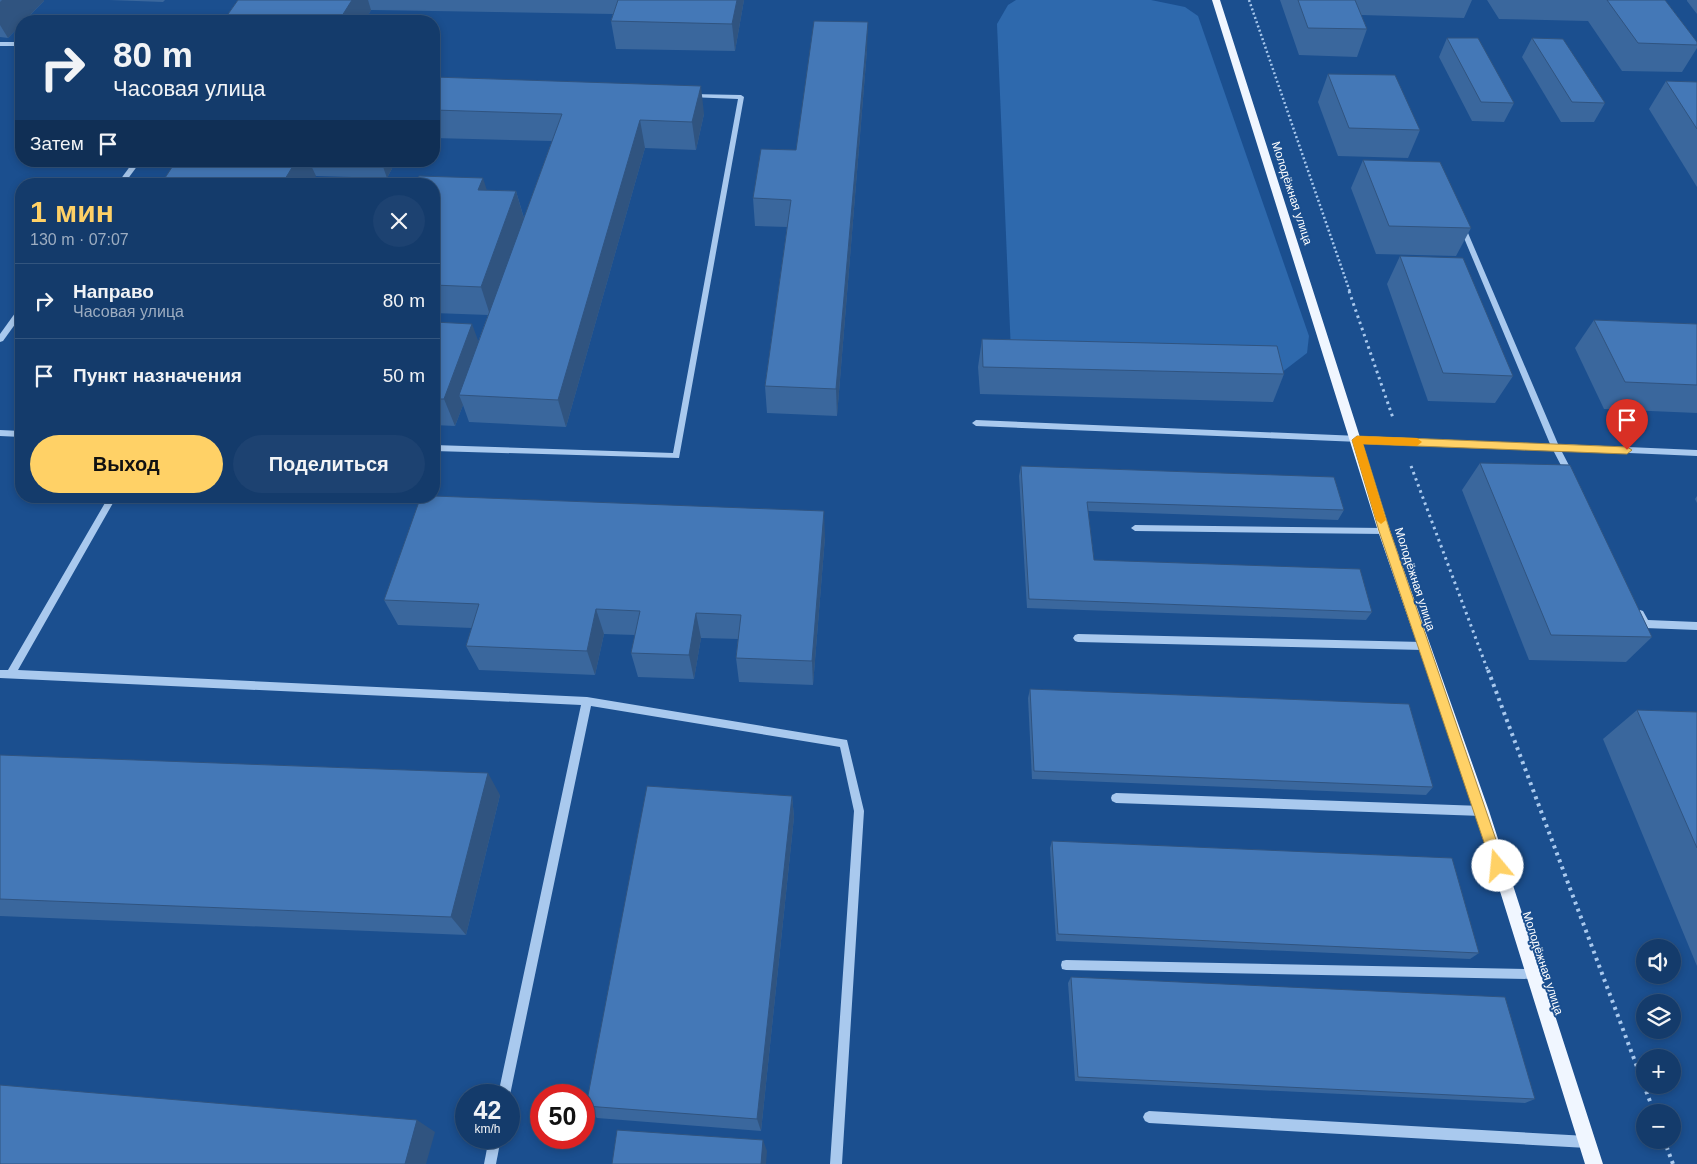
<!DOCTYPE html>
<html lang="ru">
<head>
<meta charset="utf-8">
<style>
	:root { --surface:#143b6b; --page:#1d4271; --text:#f1f3f6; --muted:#9dadc1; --line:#33557e; --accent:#ffd166 }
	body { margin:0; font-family:Arial,sans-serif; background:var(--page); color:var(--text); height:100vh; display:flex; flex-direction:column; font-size:19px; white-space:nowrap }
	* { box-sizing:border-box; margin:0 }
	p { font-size:16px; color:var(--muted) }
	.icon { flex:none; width:28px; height:28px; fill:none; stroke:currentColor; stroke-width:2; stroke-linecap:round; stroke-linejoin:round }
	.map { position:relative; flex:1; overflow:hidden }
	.drawer { position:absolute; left:15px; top:178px; width:425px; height:325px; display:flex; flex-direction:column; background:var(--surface); border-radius:20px; box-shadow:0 2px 8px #0003,0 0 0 1px var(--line) }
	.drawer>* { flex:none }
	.banner { position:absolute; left:15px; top:15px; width:425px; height:152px; border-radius:20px; box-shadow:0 2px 8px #0003,0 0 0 1px var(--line); background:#143b6b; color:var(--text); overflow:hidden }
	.buttons { position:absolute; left:1636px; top:939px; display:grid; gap:10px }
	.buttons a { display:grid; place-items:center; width:45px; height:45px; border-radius:50%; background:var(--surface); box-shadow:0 2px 8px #0003,0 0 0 1px var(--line); font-size:25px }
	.speed { position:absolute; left:455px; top:1084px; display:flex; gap:10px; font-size:25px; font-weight:700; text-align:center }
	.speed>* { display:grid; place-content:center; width:65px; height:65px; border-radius:50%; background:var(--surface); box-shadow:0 2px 8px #0003,0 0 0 1px var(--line); line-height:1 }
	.speed small { font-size:12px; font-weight:400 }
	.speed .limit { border:8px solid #d22; background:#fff; color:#111 }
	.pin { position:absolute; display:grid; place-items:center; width:42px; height:42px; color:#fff; margin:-51px -21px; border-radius:50% 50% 50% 0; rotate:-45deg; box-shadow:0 0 5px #0007 }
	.pin .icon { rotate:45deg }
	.me { position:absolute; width:55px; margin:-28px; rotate:343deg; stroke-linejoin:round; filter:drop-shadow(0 0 4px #0008) }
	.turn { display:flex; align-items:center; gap:18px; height:105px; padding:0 15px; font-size:22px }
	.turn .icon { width:65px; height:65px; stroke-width:2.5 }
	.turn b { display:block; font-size:35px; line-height:42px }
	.then { display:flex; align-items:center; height:48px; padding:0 15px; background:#0003; gap:10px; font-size:19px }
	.round { display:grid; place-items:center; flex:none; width:52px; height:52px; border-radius:26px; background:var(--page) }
	.summary { display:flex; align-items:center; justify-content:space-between; height:85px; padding:0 15px }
	h1 { font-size:30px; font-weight:700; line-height:38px; color:var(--accent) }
	.button { display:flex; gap:10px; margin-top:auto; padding:10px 15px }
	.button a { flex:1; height:58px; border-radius:30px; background:var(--accent); color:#111; font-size:20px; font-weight:700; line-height:58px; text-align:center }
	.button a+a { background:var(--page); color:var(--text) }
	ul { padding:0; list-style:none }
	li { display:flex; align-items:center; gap:15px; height:75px; padding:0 15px; border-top:1px solid var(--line) }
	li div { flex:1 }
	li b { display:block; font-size:19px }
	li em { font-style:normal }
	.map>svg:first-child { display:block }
	.green { fill:#2e69ad }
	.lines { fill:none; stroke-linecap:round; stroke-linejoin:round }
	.path-far2 { stroke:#a9c9ee; stroke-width:2.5; stroke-dasharray:2 2.5; stroke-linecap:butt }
	.path-far1 { stroke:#a9c9ee; stroke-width:3; stroke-dasharray:2.5 4; stroke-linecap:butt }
	.path { stroke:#a9c9ee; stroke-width:4; stroke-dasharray:3 4.5; stroke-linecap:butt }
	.minor { fill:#a9c9ee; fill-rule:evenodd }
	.major { fill:#f0f6ff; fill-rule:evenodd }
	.wall { fill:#3a679d }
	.shaded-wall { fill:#305480 }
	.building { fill:#4478b7; stroke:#305480 }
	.route { fill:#ffd166; stroke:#a68842 }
	.slow { fill:#f59e0b }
	.labels { text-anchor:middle; stroke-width:4; stroke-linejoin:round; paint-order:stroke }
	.street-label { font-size:12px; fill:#fff; stroke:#1b4f8f }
</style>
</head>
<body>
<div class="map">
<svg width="1697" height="1164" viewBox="0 0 1697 1164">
	<rect width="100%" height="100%" fill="#1b4f8f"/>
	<path class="green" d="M1016,0H1151L1185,7L1198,16L1309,336L1307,353L1277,376L1011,352L997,24L1008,5Z"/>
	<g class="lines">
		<path class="path-far2" d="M1249,0L1350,292"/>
		<g class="path-far1">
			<path d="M1349,291L1393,418"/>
			<path d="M1411,466L1488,671"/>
		</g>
		<g class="path">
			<path d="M1488,670L1654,1112"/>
			<path d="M1664,1140L1673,1164"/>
		</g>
		<g class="minor">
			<rect x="0" y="42" width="21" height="4"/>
			<path d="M691,94L741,95L744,97L679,458L434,451V445L673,453L738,99L689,97L688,96Z"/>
			<path d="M134,161H141L124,184H117Z"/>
			<path d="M1462,224L1465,226L1558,444L1697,450V456L1561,450L1574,475L1570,478L1567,477L1553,450L976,426L972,423L976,420L1550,444L1459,226Z"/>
			<path d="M18,309H21V316L3,341L0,342V334Z"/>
			<path d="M0,430L21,431V437L0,436Z"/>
			<path d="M109,496H117L18,670L587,697L847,740L864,811L842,1164H830L854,811L840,747L591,706L510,1095L509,1098V1095H498L581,705L0,678V670H8Z"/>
			<path d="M1135,525L1384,528L1388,531L1384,534L1135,531L1131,528Z"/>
			<path d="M1640,610L1643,611L1648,620L1697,622V630L1645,628L1642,627L1636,614L1637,611Z"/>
			<path d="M1078,634L1423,642L1426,643L1428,646L1426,649L1423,650L1078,642L1075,641L1073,638L1075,635Z"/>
			<path d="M1116,793L1482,806L1486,808L1487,811L1486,814L1482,816L1116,803L1112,801L1111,798L1112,795Z"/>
			<path d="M1066,960L1532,969L1536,970L1537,974L1536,978L1532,979L1066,970L1062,969L1061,965L1062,961Z"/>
			<path d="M1149,1111L1587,1136L1591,1138L1593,1142L1591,1146L1587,1148L1149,1123L1145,1121L1143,1117L1145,1113Z"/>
			<path d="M489,1138H501L496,1164H484Z"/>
		</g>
		<path class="major" d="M1212,0H1220L1390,531L1489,811L1603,1164H1585L1475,811L1378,531Z"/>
	</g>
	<g class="wall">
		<path d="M0,0L44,1L8,38L0,37Z"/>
		<path d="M109,0H165L163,2Z"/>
		<path d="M238,0H744L735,51L616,49L611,21L613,14L371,10L365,21H228L226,17Z"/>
		<path d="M1280,0H1472L1464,18L1361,15L1367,29L1357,57L1299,55Z"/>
		<path d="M1487,0H1665L1697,42V48L1682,72L1622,71L1588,21L1499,19Z"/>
		<path d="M1687,0H1697V14L1687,1Z"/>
		<path d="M1447,38L1514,103L1504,122L1472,121L1439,57Z"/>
		<path d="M1532,38L1605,103L1594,122H1561L1522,57Z"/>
		<path d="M867,50L837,416L767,413L765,386L787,227L755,226L753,198L796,150Z"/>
		<path d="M1328,74L1420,130L1408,158L1338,156L1318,102Z"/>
		<path d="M434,77L704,114L696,150L645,148L566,427L469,422L463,405L455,426L434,425V322L478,342L488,315L434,313V184L487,190L516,191L524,218L552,141L434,138Z"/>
		<path d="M1666,81L1697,82V187L1649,109Z"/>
		<path d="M1363,160L1471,228L1456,256L1376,254L1351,188Z"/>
		<path d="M176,161H396L387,178L316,176Z"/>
		<path d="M1400,256L1513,376L1495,403L1428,401L1387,284Z"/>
		<path d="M1594,320L1697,324V413L1604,409L1575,348Z"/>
		<path d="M982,339L1284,374L1273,402L980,394L978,367Z"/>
		<path d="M1480,463L1652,637L1626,662L1529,660L1462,490Z"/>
		<path d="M1021,466L1344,510L1338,520L1088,511L1094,560L1372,612L1366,620L1027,608L1019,476Z"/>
		<path d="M1697,496V503L1695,499Z"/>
		<path d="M825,537L813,685L739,682L736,658L738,639L701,638L694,679L638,677L631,653L635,635L604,634L595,675L479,670L466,646L472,628L398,625L384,600Z"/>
		<path d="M1030,689L1433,787L1426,795L1032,779L1028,698Z"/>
		<path d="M1637,710L1697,712V966L1603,739Z"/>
		<path d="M0,755L500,795L466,935L0,916Z"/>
		<path d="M792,796L794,817L761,1131L597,1118L586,1106Z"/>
		<path d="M1052,841L1479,953L1470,959L1056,941L1050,848Z"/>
		<path d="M1071,977L1535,1099L1525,1103L1075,1081L1068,983Z"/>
	</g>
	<g class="shaded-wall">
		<path d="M2,0H44V1L24,21H21V24L8,38L0,25V2Z"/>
		<path d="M352,0H368L371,10L365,21H341L340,19Z"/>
		<path d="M737,0H744L735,51L732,24Z"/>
		<path d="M868,22L867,50L837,416L836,389Z"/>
		<path d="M701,86L704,114L696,150L692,122Z"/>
		<path d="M640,120L645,148L566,427L558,400Z"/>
		<path d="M296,161H309L316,176L311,184H282Z"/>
		<path d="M381,161H396L387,178Z"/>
		<path d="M483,178L492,206L478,190Z"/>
		<path d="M516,191L524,219L490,315L481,287Z"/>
		<path d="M472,324L482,351L459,395L463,405L455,426L444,399Z"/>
		<path d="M824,511L825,537L813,685L812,661Z"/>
		<path d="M596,609L604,634L595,675L587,651Z"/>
		<path d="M696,613L701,638L694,679L689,655Z"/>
		<path d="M488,773L500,795L466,935L451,917Z"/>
		<path d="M792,796L794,817L761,1131L757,1119Z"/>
		<path d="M417,1120L435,1132L426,1164H405Z"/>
		<path d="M763,1140L767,1151L766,1164H761Z"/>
	</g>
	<g class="building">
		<path d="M238,0H352L340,19L226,17Z"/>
		<path d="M618,0H737L732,24L611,21Z"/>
		<path d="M1298,0H1355L1367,29L1308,28Z"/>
		<path d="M1607,0H1665L1697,42V45L1638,43Z"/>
		<path d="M814,21L868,22L836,389L765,386L791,200L753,198L761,149L796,150Z"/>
		<path d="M1447,38H1478L1514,103L1481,102Z"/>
		<path d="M1532,38L1563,39L1605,103L1572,102Z"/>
		<path d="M1328,74L1395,75L1420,130L1349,128Z"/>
		<path d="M434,77L701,86L692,122L640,120L558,400L459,395L562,114L434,110Z"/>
		<path d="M1666,81L1697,82V129Z"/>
		<path d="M1363,160L1440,162L1471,228L1389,226Z"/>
		<path d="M176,161H296L282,184H161Z"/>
		<path d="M419,176L483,178L478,190L516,191L481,287L434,285V184H415Z"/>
		<path d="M1400,256L1463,258L1513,376L1443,373Z"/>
		<path d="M1594,320L1697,324V385L1625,382Z"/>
		<path d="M434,322L472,324L444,399H434Z"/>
		<path d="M982,339L1277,346L1284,374L983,367Z"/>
		<path d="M1480,463L1570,465L1652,637L1551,635Z"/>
		<path d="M1021,466L1334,477L1344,510L1087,502L1094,560L1360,569L1372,612L1029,599Z"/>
		<path d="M421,496H434L824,511L812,661L736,658L741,615L696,613L689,655L631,653L640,611L596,609L587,651L466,646L479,604L384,600Z"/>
		<path d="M1030,689L1409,704L1433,787L1034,771Z"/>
		<path d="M1637,710L1697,712V848Z"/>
		<path d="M0,755L488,773L451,917L0,899Z"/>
		<path d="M647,786L792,796L757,1119L586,1106Z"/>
		<path d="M1052,841L1452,858L1479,953L1058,934Z"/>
		<path d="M1071,977L1505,997L1535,1099L1078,1077Z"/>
		<path d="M0,1085L417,1120L405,1164H0Z"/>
		<path d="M617,1130L763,1140L761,1164H612Z"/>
	</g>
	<path class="route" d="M1357,436L1627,447L1632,450L1627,454L1363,444L1390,531L1505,866L1503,870L1498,872L1494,870L1492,866L1379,531L1352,440Z"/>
	<path class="slow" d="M1357,436L1417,438L1422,442L1417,446L1363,444L1386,520L1381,524L1376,520L1352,440Z"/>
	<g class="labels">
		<g class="street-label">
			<text transform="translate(1292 193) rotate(72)" y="4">Молодёжная улица</text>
			<text transform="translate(1415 579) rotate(72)" y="4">Молодёжная улица</text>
			<text transform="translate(1543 963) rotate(72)" y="4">Молодёжная улица</text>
		</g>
	</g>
</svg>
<div class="buttons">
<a><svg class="icon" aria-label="sound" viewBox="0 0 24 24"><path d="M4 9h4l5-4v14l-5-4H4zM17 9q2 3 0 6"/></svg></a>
<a><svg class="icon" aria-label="layers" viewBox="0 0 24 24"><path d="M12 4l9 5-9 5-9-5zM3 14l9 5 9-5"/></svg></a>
<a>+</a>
<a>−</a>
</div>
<div class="speed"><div>42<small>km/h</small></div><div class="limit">50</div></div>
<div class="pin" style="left:1627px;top:450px;background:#d93025"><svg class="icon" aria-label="arrive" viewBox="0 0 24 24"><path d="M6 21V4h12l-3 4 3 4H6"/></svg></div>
<svg class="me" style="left:1498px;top:866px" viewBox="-20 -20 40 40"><circle r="19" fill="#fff"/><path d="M0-13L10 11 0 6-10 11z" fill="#ffd166"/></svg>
<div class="banner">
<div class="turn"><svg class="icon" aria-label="right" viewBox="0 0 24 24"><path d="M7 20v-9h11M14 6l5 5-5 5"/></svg><div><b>80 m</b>Часовая улица</div></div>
<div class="then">Затем<svg class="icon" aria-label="arrive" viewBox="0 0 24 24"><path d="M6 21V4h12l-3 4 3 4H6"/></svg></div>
</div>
<section class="drawer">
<div class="summary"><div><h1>1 мин</h1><p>130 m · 07:07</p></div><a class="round"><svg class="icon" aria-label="close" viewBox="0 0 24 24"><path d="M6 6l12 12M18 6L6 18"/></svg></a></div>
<ul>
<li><svg class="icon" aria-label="right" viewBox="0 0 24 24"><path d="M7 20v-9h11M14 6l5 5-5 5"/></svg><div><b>Направо</b><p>Часовая улица</p></div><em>80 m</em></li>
<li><svg class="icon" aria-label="arrive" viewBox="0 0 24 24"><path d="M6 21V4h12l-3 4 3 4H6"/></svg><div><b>Пункт назначения</b></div><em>50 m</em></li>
</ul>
<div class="button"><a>Выход</a><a>Поделиться</a></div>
</section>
</div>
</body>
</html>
